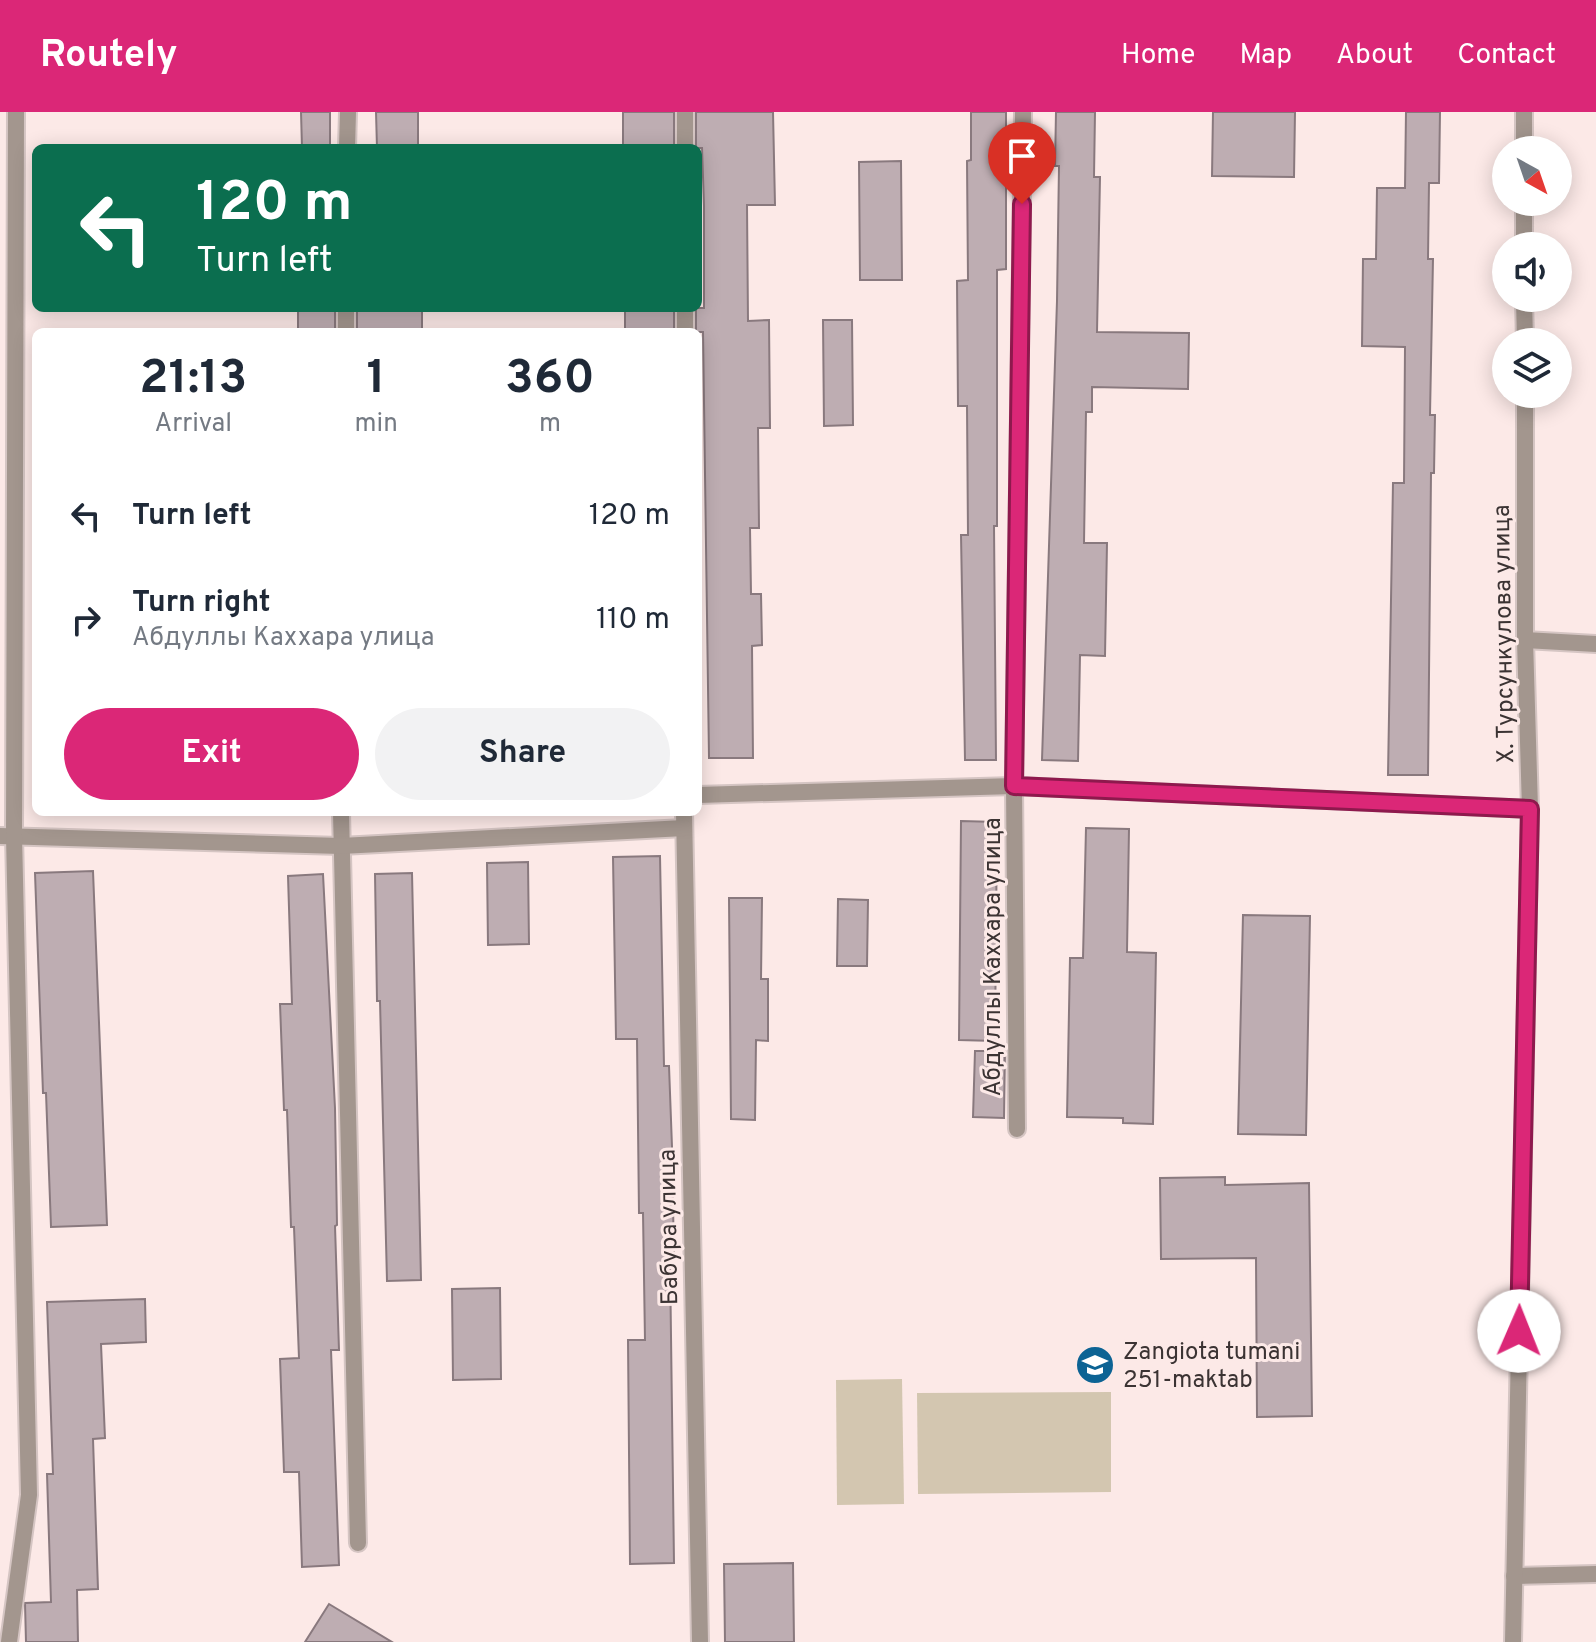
<!DOCTYPE html>
<html lang="en">
<head>
<meta charset="utf-8">
<style>
	:root { --surface:#fff; --page:#f2f2f3; --text:#1f2937; --muted:#747a83; --accent:#db2777 }
	body { margin:0; font-family:Overpass,sans-serif; background:var(--page); color:var(--text); height:100vh; display:flex; flex-direction:column; font-size:30px; white-space:nowrap }
	* { box-sizing:border-box; margin:0 }
	p { font-size:26px; color:var(--muted) }
	.icon { flex:none; width:44px; height:44px; fill:none; stroke:currentColor; stroke-width:2; stroke-linecap:round; stroke-linejoin:round }
	.map { position:relative; flex:1; overflow:hidden }
	.drawer { position:absolute; left:32px; top:216px; width:670px; height:488px; display:flex; flex-direction:column; background:var(--surface); border-radius:12px; box-shadow:0 4px 20px #0003 }
	.drawer>* { flex:none }
	.banner { position:absolute; left:32px; top:32px; width:670px; height:168px; border-radius:12px; box-shadow:0 4px 20px #0003; background:#0b6e4f; color:#fff; overflow:hidden }
	.needle { width:52px; rotate:140deg }
	.controls { position:absolute; left:1492px; top:24px; display:grid; gap:16px }
	.controls a { display:grid; place-items:center; width:80px; height:80px; border-radius:50%; background:var(--surface); box-shadow:0 4px 20px #0003; font-size:40px }
	.pin { position:absolute; display:grid; place-items:center; width:68px; height:68px; color:#fff; margin:-82px -34px; border-radius:50% 50% 50% 0; rotate:-45deg; box-shadow:0 0 8px #0007 }
	.pin .icon { rotate:45deg }
	.me { position:absolute; width:88px; margin:-44px; rotate:1deg; stroke-linejoin:round; filter:drop-shadow(0 0 6px #0008) }
	.turn { display:flex; align-items:center; gap:28px; height:168px; padding:0 32px; font-size:36px }
	.turn .icon { width:104px; height:104px; stroke-width:2.5 }
	.turn b { display:block; font-size:56px; line-height:68px }
	.eta { display:flex; justify-content:space-evenly; align-items:center; height:136px; text-align:center }
	.eta b { font-size:48px; font-weight:700; line-height:56px }
	.primary-button { display:flex; gap:16px; margin-top:auto; padding:16px 32px }
	.primary-button a { flex:1; height:92px; border-radius:48px; background:var(--accent); color:#fff; font-size:32px; font-weight:700; line-height:92px; text-align:center }
	.primary-button a+a { background:var(--page); color:var(--text) }
	ul { padding:0; list-style:none }
	li { display:flex; align-items:center; gap:24px; height:104px; padding:0 32px }
	li div { flex:1 }
	li b { display:block; font-size:30px }
	li em { font-style:normal }
	header { display:flex; align-items:center; gap:48px; box-sizing:border-box; height:112px; padding:0 40px; background:var(--accent); color:#fff }
	header strong { font-size:38px }
	nav { display:flex; gap:44px; margin-inline-start:auto; font-size:28px }
	.map>svg:first-child { display:block }
	.green { fill:#d3c6b0 }
	.building { fill:#beadb2; stroke:#89797e; stroke-width:2 }
	.lines { fill:none; stroke-linecap:round; stroke-linejoin:round }
	.minor-casing { stroke:#d5c5c3; stroke-width:20 }
	.tertiary-casing { stroke:#d5c5c3; stroke-width:20 }
	.minor { stroke:#a3968e; stroke-width:16 }
	.tertiary { stroke:#a3968e; stroke-width:16 }
	.route-casing { stroke:#8e194d; stroke-width:20 }
	.route { stroke:#db2777; stroke-width:14 }
	.labels { text-anchor:middle; stroke-width:6; stroke-linejoin:round; paint-order:stroke }
	.street-label { font-size:24px; fill:#3b3333; stroke:#fce9e7 }
	.poi-label { font-size:24px; fill:#3b3333; stroke:#fce9e7; text-anchor:start }
</style>
</head>
<body>
<header>
<strong>Routely</strong>
<nav><a>Home</a><a>Map</a><a>About</a><a>Contact</a></nav>
</header>
<div class="map">
<svg width="1596" height="1530" viewBox="0 0 1596 1530">
	<rect width="100%" height="100%" fill="#fce9e7"/>
	<g class="green">
		<path d="M902,1267L904,1392L837,1393L836,1268Z"/>
		<path d="M1111,1280V1380L918,1382L917,1281Z"/>
	</g>
	<g class="building">
		<path d="M301,0H330V36H302Z"/>
		<path d="M376,0H418V36H377Z"/>
		<rect x="623" y="0" width="51" height="36"/>
		<path d="M696,0H773L775,93H747L748,209L769,208L770,316H758L759,416H750L751,482H761L762,533L752,534L753,646H709L703,220H696V196H704V94L702,36H696Z"/>
		<path d="M971,0H1006V157L997,158V414H994L996,648H965L961,423H968L967,294H958L957,169L968,168L967,49L971,48Z"/>
		<path d="M1056,0H1095L1094,65H1100L1097,220L1189,221L1188,277L1092,275V300H1086L1084,431H1107L1105,544L1080,543L1078,649L1042,648L1057,189L1059,54H1055Z"/>
		<path d="M1213,0H1295L1294,65L1212,64Z"/>
		<path d="M1406,0H1440L1439,71H1429L1428,147H1433L1430,303H1435L1434,361H1431L1428,663H1388L1393,371H1404L1405,235L1362,234L1363,147H1376L1377,76H1405Z"/>
		<path d="M901,49L902,168H860L859,50Z"/>
		<rect x="298" y="196" width="37" height="24"/>
		<rect x="357" y="196" width="65" height="24"/>
		<rect x="625" y="196" width="49" height="24"/>
		<path d="M823,208H852L853,313L824,314Z"/>
		<path d="M961,709L997,710L995,929L959,928Z"/>
		<path d="M1086,716L1129,717L1127,840L1156,841L1153,1012L1123,1011V1006L1067,1005L1070,846H1083Z"/>
		<path d="M660,744L664,954H669L672,1035L674,1148H670L674,1451L630,1452L628,1228H645L643,1101H639L637,927H616L613,745Z"/>
		<path d="M528,750L529,832L488,833L487,751Z"/>
		<path d="M93,759L107,1113L51,1115L46,981H43L35,761Z"/>
		<path d="M412,761L421,1168L387,1169L380,889H377L375,762Z"/>
		<path d="M323,762L335,996L337,1113L335,1114L339,1238H331L339,1453L302,1455L299,1360H284L280,1247L299,1246L294,1115H291L287,998H284L280,892H292L288,764Z"/>
		<path d="M729,786H762L761,867H768V929L756,928L755,1008L731,1007Z"/>
		<path d="M838,787L868,788L867,854H837Z"/>
		<path d="M1243,803L1310,804L1306,1023L1238,1022Z"/>
		<path d="M975,939H1005L1004,1006L973,1005Z"/>
		<path d="M1225,1065V1073L1309,1071L1312,1304L1257,1305L1256,1146L1161,1147L1160,1066Z"/>
		<path d="M500,1176L501,1267L453,1268L452,1177Z"/>
		<path d="M145,1187L146,1230L101,1232L105,1326L93,1327L98,1477L77,1478L78,1530H26L25,1491L51,1490L47,1362H53L47,1190Z"/>
		<path d="M793,1451L794,1530H725L724,1452Z"/>
		<path d="M329,1492L392,1530H305Z"/>
	</g>
	<g class="lines">
		<g class="minor-casing">
			<g id="minor">
				<path d="M347,36L348,0"/>
				<path d="M685,36V0"/>
				<path d="M346,220V196"/>
				<path d="M685,220V196"/>
				<path d="M1525,528L1596,532"/>
				<path d="M698,683L1014,674L1530,697"/>
				<path d="M341,700L358,1431"/>
				<path d="M684,700L700,1530"/>
				<path d="M0,724L341,734L684,716"/>
				<path d="M1017,1017L1014,674L1023,0"/>
				<path d="M1514,1464L1596,1462"/>
				<path d="M9,1530L29,1383L14,724L16,0"/>
			</g>
		</g>
		<g class="tertiary-casing">
			<g id="tertiary">
				<path d="M1524,0V38"/>
				<path d="M1524,90V134"/>
				<path d="M1524,186L1525,230"/>
				<path d="M1513,1530L1530,697L1525,528V282"/>
			</g>
		</g>
		<use href="#minor" class="minor"/>
		<use href="#tertiary" class="tertiary"/>
	</g>
	<g class="lines">
		<g class="route-casing">
			<path id="route" d="M1022,92L1014,674L1530,697L1519,1219"/>
		</g>
		<use href="#route" class="route"/>
	</g>
	<defs>
		<g id="school-disc" transform="scale(2)"><circle r="9.5" fill="#0c6394" stroke="#fce9e7"/><path d="M0-5L7-2L0 1L-7-2ZM-4 1L0 2.5L4 1V4Q0 6-4 4Z" fill="#fff"/></g>
	</defs>
	<g fill-rule="evenodd">
		<use href="#school-disc" x="1095" y="1253"/>
	</g>
	<g class="labels">
		<g class="street-label">
			<text transform="translate(1503 522) rotate(-91)" y="8">Х. Турсункулова улица</text>
			<text transform="translate(992 845) rotate(-90)" y="8">Абдуллы Каххара улица</text>
			<text transform="translate(668 1115) rotate(-91)" y="8">Бабура улица</text>
		</g>
		<g class="poi-label">
			<text x="1123" y="1247">Zangiota tumani<tspan x="1123" dy="28">251-maktab</tspan></text>
		</g>
	</g>
</svg>
<div class="controls">
<a><svg class="needle" viewBox="-14 -14 28 28"><path d="M0-13l5 13h-10z" fill="#e53935"/><path d="M0 13l5-13h-10z" fill="#747a83"/></svg></a>
<a><svg class="icon" aria-label="sound" viewBox="0 0 24 24"><path d="M4 9h4l5-4v14l-5-4H4zM17 9q2 3 0 6"/></svg></a>
<a><svg class="icon" aria-label="layers" viewBox="0 0 24 24"><path d="M12 4l9 5-9 5-9-5zM3 14l9 5 9-5"/></svg></a>
</div>
<div class="pin" style="left:1022px;top:92px;background:#d93025"><svg class="icon" aria-label="arrive" viewBox="0 0 24 24"><path d="M6 21V4h12l-3 4 3 4H6"/></svg></div>
<svg class="me" style="left:1519px;top:1219px" viewBox="-20 -20 40 40"><circle r="19" fill="#fff"/><path d="M0-13L10 11 0 6-10 11z" fill="#db2777"/></svg>
<div class="banner">
<div class="turn"><svg class="icon" aria-label="left" viewBox="0 0 24 24"><path d="M17 20v-9H6M10 6l-5 5 5 5"/></svg><div><b>120 m</b>Turn left</div></div>
</div>
<section class="drawer">
<div class="eta">
<div><b>21:13</b><p>Arrival</p></div>
<div><b>1</b><p>min</p></div>
<div><b>360</b><p>m</p></div>
</div>
<ul>
<li><svg class="icon" aria-label="left" viewBox="0 0 24 24"><path d="M17 20v-9H6M10 6l-5 5 5 5"/></svg><div><b>Turn left</b></div><em>120 m</em></li>
<li><svg class="icon" aria-label="right" viewBox="0 0 24 24"><path d="M7 20v-9h11M14 6l5 5-5 5"/></svg><div><b>Turn right</b><p>Абдуллы Каххара улица</p></div><em>110 m</em></li>
</ul>
<div class="primary-button"><a>Exit</a><a>Share</a></div>
</section>
</div>
</body>
</html>
